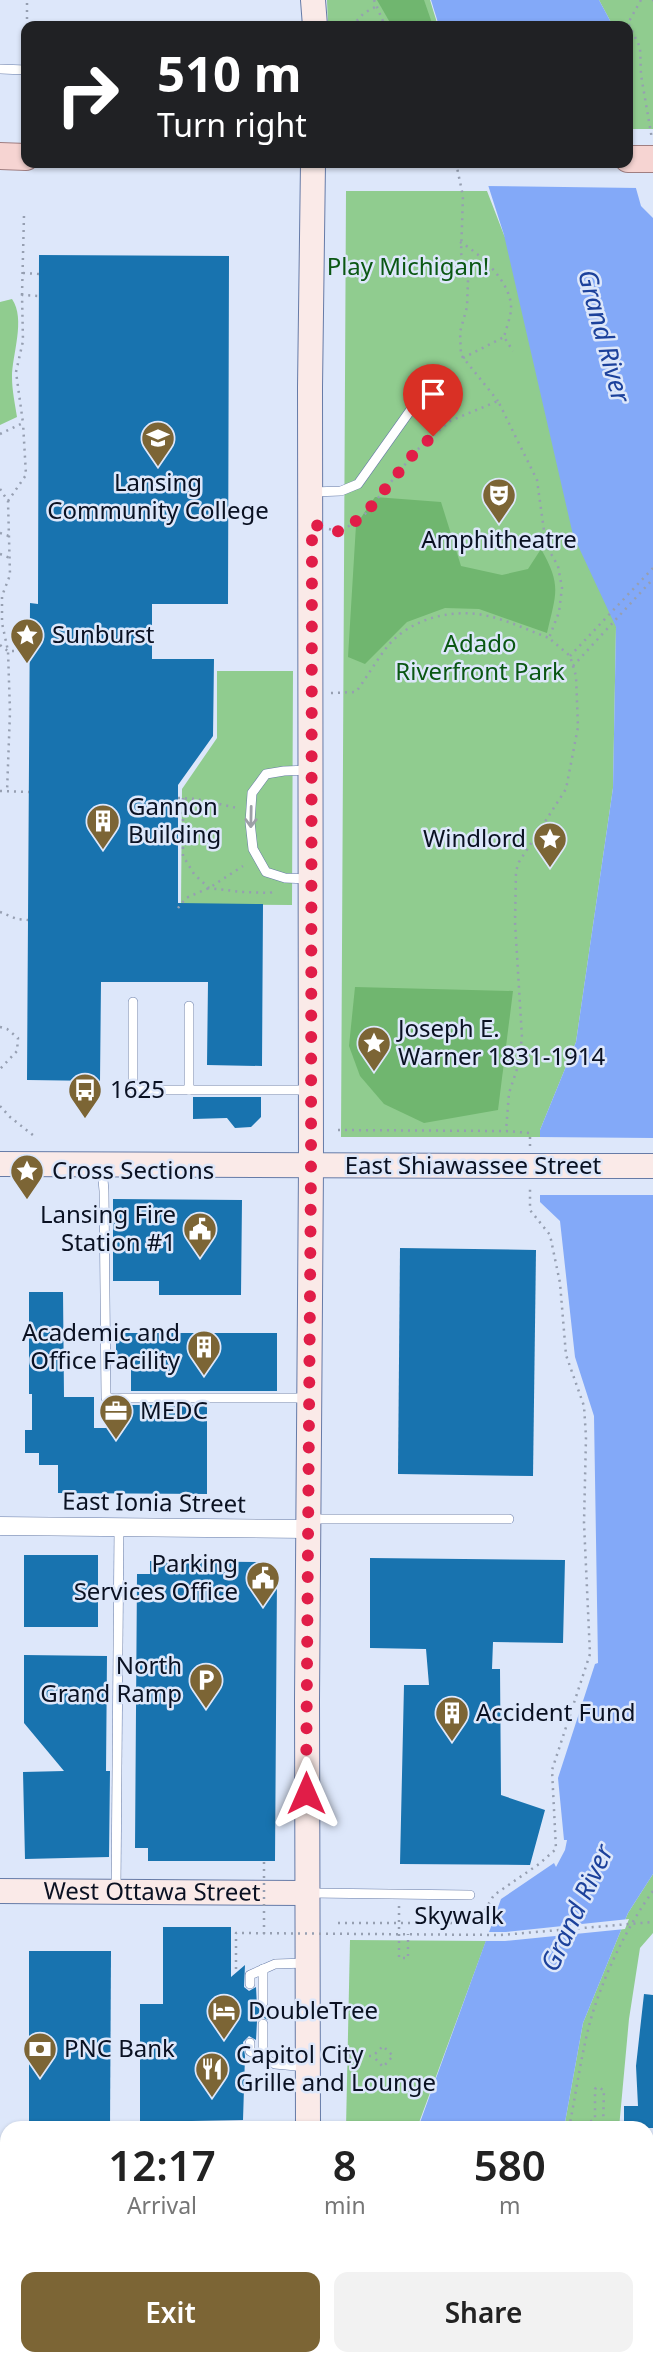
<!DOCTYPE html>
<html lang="en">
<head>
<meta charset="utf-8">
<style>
	:root { --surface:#fff; --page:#f2f2f2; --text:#222; --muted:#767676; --accent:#7c6535 }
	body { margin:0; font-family:"Noto Sans",sans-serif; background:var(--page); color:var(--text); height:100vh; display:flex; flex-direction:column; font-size:26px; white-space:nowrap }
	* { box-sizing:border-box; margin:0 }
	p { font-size:23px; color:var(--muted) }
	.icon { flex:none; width:38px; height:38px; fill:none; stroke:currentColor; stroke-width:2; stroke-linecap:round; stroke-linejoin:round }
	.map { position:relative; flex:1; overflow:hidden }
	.panel { position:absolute; left:0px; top:2121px; width:654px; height:245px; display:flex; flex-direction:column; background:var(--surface); border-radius:21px 21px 0 0; box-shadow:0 2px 5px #0004 }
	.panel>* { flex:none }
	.banner { position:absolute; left:21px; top:21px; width:612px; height:147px; border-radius:14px; box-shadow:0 2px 5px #0004; background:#202124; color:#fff; overflow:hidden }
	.pin { position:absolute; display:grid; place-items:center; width:60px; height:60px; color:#fff; margin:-72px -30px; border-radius:50% 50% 50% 0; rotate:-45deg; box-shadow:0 0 7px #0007 }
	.pin .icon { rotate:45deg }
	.me { position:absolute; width:77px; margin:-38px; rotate:0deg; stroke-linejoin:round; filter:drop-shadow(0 0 5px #0008) }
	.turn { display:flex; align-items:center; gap:24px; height:147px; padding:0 21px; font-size:32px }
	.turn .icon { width:91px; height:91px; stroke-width:2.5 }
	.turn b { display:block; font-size:49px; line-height:60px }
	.eta { display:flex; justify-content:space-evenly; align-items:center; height:119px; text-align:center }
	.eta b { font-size:42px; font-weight:600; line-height:49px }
	.cta { display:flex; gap:14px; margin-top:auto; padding:14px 21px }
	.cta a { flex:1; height:80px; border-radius:14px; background:var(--accent); color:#fff; font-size:28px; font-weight:600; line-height:80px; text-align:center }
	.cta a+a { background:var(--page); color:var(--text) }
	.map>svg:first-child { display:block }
	.green { fill:#90cc8f }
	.forest { fill:#70b66f }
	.water { fill:#83a9f8 }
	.pier { fill:#dde7fa }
	.building { fill:#1873af }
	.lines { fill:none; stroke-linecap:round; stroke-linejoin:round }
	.lane-casing { stroke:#667ba7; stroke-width:10 }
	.street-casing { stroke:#667ba7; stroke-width:19 }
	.secondary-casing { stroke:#667ba7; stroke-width:26 }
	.primary-casing { stroke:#a07e81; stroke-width:28 }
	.path { stroke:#969fb1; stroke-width:2.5; stroke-dasharray:2 5; stroke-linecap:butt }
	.lane { stroke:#fff; stroke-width:9 }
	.street { stroke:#fff; stroke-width:18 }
	.secondary { stroke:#faeae8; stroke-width:24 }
	.primary { stroke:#f6d4d2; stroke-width:26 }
	.secondary-bridge-casing { stroke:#667ba7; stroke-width:26; stroke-linecap:butt }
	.path-bridge { stroke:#969fb1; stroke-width:2.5; stroke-dasharray:2 5; stroke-linecap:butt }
	.secondary-bridge { stroke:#faeae8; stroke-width:24 }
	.oneway { stroke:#9da0a7 }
	.route { stroke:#e11d48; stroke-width:12; stroke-dasharray:0 21.6 }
	.labels { text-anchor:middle; stroke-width:5; stroke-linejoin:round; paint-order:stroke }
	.park-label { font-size:24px; fill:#0a5713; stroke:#dde7fa }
	.poi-label { font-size:24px; fill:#0a1122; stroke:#dde7fa; text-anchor:start }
	.street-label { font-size:24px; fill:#0a1122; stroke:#dde7fa }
	.water-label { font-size:26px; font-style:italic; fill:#1c419b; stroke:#dde7fa }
</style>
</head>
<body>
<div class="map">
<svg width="653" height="2366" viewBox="0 0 653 2366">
	<rect width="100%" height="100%" fill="#dde7fa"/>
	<g class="green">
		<path d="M327,0H430L438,26H328Z"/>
		<path d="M599,0H653V129H628V26H613Z"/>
		<path d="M346,191H487L504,235L653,560L616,627L613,788L576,1042L540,1130V1137H341Z"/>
		<path d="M12,299C26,319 12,355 12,377C12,390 15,404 17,417L0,425V302Z"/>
		<path d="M217,671H293L292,905L181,904L182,789L217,738Z"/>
		<path d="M653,1874V1933L640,1948L629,2019L619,2128H564L583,2023L628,1913Z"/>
		<path d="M350,1940L486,1941L417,2128H346Z"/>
	</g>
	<g class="forest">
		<path d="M377,0H424L433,26H392Z"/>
		<path d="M375,497L441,502L461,566L502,575L528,569L541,549C562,586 556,593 547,633L479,609L445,608L407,622L365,664L348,657L356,525Z"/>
		<path d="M355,987L513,991L498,1110L424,1123L384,1104L360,1076L349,1046Z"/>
	</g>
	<g class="water">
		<path d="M431,0H599L613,26H439Z"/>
		<path d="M628,160L641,206L653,218V1874L628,1913L583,2023L564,2128H418L501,1899L554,1863L556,1867L565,1850L567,1840H564L558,1778L595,1664L598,1663L594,1416L575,1357L560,1221L540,1202V1130L576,1042L613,788L616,627L573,535L504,235L481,163H628Z"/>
		<path d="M440,2359H542L543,2366H440Z"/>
	</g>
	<g class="pier">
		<path d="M632,159L639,188L485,186L478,163H628Z"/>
		<path d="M537,1137L653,1138V1195H537Z"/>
		<path d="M629,1919L625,1929L505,1941H482L486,1932H506Z"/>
	</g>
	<g class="building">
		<path d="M39,255L229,256L228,604H152V659H214L213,736L178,785V903L263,904L262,1066L207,1065L208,982H101L100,1081L27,1080L30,603L38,604Z"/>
		<path d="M193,1097H261V1117L251,1127L235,1128L227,1118L193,1119Z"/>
		<path d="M113,1199L242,1200L241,1295H159V1281H113Z"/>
		<path d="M400,1248L536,1250L533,1476L398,1474Z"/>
		<path d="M29,1292H63L64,1397H94V1428H126V1407H131V1405H207V1494L58,1493V1465H39V1453H25V1430H32V1394H29Z"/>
		<path d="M116,1333H277V1391H131V1362H116Z"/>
		<rect x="24" y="1555" width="74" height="72"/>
		<path d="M370,1558L565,1560L563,1643L493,1642L492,1669H500L501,1795L545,1810L530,1865L400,1864L404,1685H429L426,1649L370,1648Z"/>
		<path d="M150,1561L266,1562V1576H277L275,1861H148V1848H135L137,1574H150Z"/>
		<path d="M24,1655L107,1656L106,1771H110L109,1857L25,1859L23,1772L64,1771L24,1723Z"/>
		<path d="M163,1927H231V1977L245,1965L244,1987L249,1991L256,1987L257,2007L262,2010L268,2007V2020L262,2017L257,2021L256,2040L249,2036L243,2042L245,2056L243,2120L140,2122V2004H163Z"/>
		<path d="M29,1951H111L110,2128H29Z"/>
		<path d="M644,1994L653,1995V2128H624V2106H638L636,2066Z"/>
	</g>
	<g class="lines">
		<g class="lane-casing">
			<g id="lane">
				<path d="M0,69L26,70"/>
				<path d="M313,492L341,491L358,484L412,408L446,389"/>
				<path d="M308,879L285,878L266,872L253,849L250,822L252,793L266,774L284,771L309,770"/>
				<path d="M133,1002V1090H310"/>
				<path d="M189,1006V1090"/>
				<path d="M102,1168L104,1191L106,1398H309"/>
				<path d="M309,1519H509"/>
				<path d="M116,1889L119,1527"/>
				<path d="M311,1893L470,1895"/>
				<path d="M263,1969V2003"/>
				<path d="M250,1984V1975L275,1964L307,1963"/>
				<path d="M263,2024V2058"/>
				<path d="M250,2043V2051L275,2064L307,2067"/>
			</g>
		</g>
		<g class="street-casing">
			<path id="street" d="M0,1526L307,1529"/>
		</g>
		<g class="secondary-casing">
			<g id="secondary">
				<path d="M313,0L315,26"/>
				<path d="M0,1164L525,1166"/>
				<path id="s1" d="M0,1891L306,1893"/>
				<path d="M308,2128L307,1700L311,1167L310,387L313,163"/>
				<path d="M0,2154L7,2170"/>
				<path d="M0,2196L7,2181"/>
				<path d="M306,2366V2359"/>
			</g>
		</g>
		<g class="primary-casing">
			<g id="primary">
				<path d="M0,156L26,157"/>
				<path d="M628,159H653"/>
				<path d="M648,2180H653"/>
			</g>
		</g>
		<g class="path">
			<path d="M374,0L385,26"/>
			<path d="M641,0L628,23L640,47L641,75L652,139"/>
			<path d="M652,0H653"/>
			<path d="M27,26V0"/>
			<path d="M352,26L364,13L377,6"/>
			<path d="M26,81V126"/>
			<path d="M456,163L463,196L461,253L468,280L467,307L460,332L461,355L498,401"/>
			<path d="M460,242C481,254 513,284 511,310C510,319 506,329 504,337L513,351"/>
			<path d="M23,273L39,274"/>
			<path d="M22,295L24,215"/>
			<path d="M463,358L504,337"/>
			<path d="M0,434L23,423L16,372L23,341L22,295L39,296"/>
			<path d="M0,489L8,501L10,575L2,596V623L8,651L10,712L7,792"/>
			<path d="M8,501L26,475L23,423"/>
			<path d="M329,529L341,532L365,514L416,451L450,421L498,401L537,480L546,545L558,566L562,588L559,612L549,638L570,656L576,676L578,727L566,789L519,862L516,871L515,922L522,1038L517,1069L509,1093L506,1131"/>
			<path d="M0,533L9,536"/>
			<path d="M0,554L10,558"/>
			<path d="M0,645L8,651H30"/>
			<path d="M570,656L653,568"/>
			<path d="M573,666L653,579"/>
			<path d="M331,693L356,692C367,677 376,661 387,647C411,617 457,607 492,617C512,622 530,631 549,638"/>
			<path d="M0,791L29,792"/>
			<path d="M178,798L197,799L237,808"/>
			<path d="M183,798V856L194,874L209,888L242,892L270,893L275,891"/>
			<path d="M178,908L186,898L209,888L243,866"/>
			<path d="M0,912L17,919L28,920"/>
			<path d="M0,1027L7,1029L18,1038L17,1051L0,1069"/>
			<path d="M0,1106L10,1117L34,1136"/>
			<path d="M338,1130L506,1131L530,1133V1147"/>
			<path d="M399,1906V1958H408V1934"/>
			<path d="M338,1923H477L494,1895L539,1864L556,1849L552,1770L590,1654L584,1523L586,1437L584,1406L566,1355L560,1283L550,1235L530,1210V1186"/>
			<path d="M341,2056H373L383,2046L393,2056L383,2067L373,2056"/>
			<path d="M569,2128C576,2093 581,2056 590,2022C602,1979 627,1926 653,1891"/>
			<path d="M578,2128L595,2119V2089L597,2087L604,2090L603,2128"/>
			<path d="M176,2366V2359"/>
			<path d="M563,2366V2359"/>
		</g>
		<use href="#lane" class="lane"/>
		<use href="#street" class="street"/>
		<use href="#secondary" class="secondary"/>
		<use href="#primary" class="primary"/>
		<g class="secondary-bridge-casing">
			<path id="secondary-bridge" d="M525,1166H653"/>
		</g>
		<g class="path-bridge">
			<path d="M264,1934V1861"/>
			<path d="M236,1969V1933L501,1935L653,1922"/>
		</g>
		<use href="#secondary-bridge" class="secondary-bridge"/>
	</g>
	<defs><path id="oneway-shaft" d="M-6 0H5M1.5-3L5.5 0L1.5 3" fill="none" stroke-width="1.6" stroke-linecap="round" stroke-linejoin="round" transform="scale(1.75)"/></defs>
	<use class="oneway" href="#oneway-shaft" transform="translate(251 817) rotate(91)"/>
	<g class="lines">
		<path class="route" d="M306,1793L311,1167L312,524L341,532L365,514L416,451L433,436"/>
	</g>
	<defs>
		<g id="university-pin" transform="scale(1.75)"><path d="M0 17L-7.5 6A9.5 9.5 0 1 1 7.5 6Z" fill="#7c6535" stroke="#dde7fa"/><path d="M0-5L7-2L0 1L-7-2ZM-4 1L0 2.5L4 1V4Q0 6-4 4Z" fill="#fff"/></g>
		<g id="theatre-pin" transform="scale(1.75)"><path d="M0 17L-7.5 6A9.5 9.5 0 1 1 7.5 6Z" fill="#7c6535" stroke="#dde7fa"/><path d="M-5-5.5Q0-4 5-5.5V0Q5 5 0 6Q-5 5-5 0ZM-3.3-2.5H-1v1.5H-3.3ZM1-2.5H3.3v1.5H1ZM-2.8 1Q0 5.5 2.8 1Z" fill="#fff"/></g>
		<g id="sight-pin" transform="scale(1.75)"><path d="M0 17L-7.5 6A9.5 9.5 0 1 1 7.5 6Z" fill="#7c6535" stroke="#dde7fa"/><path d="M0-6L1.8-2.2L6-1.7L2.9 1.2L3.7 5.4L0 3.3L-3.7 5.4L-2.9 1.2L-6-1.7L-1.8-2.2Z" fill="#fff"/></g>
		<g id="building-pin" transform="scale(1.75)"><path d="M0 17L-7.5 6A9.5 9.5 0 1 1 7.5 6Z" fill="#7c6535" stroke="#dde7fa"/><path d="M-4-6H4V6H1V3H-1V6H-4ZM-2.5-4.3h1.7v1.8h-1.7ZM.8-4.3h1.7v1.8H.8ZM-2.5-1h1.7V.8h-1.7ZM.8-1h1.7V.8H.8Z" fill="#fff"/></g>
		<g id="bus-pin" transform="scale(1.75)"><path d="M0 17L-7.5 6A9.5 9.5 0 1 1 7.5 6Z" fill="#7c6535" stroke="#dde7fa"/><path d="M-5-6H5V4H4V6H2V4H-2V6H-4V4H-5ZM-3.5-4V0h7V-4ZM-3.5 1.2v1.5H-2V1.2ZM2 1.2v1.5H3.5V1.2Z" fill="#fff"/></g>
		<g id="civic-pin" transform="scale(1.75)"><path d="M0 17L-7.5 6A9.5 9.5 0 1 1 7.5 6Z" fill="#7c6535" stroke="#dde7fa"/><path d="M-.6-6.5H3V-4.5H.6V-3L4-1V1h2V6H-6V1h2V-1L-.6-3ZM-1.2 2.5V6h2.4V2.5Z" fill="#fff"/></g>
		<g id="office-pin" transform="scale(1.75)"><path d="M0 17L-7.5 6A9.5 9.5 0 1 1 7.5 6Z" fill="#7c6535" stroke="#dde7fa"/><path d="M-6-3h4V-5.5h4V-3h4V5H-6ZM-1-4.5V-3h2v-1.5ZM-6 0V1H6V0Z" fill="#fff"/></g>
		<g id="parking-pin" transform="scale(1.75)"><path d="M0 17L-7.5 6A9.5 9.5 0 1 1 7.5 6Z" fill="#7c6535" stroke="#dde7fa"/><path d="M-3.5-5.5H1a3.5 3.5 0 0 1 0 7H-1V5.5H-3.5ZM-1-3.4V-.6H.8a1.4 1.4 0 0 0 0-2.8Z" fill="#fff"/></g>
		<g id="hotel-pin" transform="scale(1.75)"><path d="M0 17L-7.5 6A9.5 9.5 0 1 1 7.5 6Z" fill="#7c6535" stroke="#dde7fa"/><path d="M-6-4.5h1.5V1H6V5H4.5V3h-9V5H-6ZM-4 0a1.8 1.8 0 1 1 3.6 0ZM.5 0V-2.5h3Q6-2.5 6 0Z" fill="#fff"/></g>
		<g id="bank-pin" transform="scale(1.75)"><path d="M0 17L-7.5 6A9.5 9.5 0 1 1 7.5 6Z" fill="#7c6535" stroke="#dde7fa"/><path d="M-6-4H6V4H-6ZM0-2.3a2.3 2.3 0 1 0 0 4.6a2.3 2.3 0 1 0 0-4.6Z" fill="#fff"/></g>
		<g id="restaurant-pin" transform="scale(1.75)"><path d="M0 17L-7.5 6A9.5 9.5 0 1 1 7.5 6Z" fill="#7c6535" stroke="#dde7fa"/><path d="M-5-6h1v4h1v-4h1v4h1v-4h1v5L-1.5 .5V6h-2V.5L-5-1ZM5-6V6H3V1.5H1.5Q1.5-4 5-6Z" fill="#fff"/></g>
	</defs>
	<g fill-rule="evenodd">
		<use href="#university-pin" x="158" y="438"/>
		<use href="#theatre-pin" x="499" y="495"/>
		<use href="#sight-pin" x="27" y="635"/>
		<use href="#building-pin" x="103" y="821"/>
		<use href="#sight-pin" x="550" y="839"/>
		<use href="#sight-pin" x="374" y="1043"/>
		<use href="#bus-pin" x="85" y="1090"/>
		<use href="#sight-pin" x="27" y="1171"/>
		<use href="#civic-pin" x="200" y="1229"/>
		<use href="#building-pin" x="204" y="1347"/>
		<use href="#office-pin" x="116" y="1411"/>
		<use href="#civic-pin" x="263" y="1578"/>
		<use href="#parking-pin" x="206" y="1680"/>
		<use href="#building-pin" x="452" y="1713"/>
		<use href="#hotel-pin" x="224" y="2011"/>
		<use href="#bank-pin" x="40" y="2049"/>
		<use href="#restaurant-pin" x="212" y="2069"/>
	</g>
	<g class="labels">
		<g class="park-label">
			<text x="408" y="275">Play Michigan!</text>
			<text x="480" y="652">Adado<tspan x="480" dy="28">Riverfront Park</tspan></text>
		</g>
		<g class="poi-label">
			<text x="158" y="491" text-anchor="middle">Lansing<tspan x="158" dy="28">Community College</tspan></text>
			<text x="499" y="548" text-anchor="middle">Amphitheatre</text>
			<text x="52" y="643">Sunburst</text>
			<text x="128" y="815">Gannon<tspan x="128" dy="28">Building</tspan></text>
			<text x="526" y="847" text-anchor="end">Windlord</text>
			<text x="398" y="1037">Joseph E.<tspan x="398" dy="28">Warner 1831-1914</tspan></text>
			<text x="110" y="1098">1625</text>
			<text x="52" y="1179">Cross Sections</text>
			<text x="176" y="1223" text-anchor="end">Lansing Fire<tspan x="176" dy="28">Station #1</tspan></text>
			<text x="180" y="1341" text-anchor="end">Academic and<tspan x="180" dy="28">Office Facility</tspan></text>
			<text x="140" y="1419">MEDC</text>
			<text x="238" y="1572" text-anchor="end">Parking<tspan x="238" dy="28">Services Office</tspan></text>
			<text x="182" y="1674" text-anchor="end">North<tspan x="182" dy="28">Grand Ramp</tspan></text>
			<text x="476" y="1721">Accident Fund</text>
			<text x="248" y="2019">DoubleTree</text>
			<text x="64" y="2057">PNC Bank</text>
			<text x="236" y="2063">Capitol City<tspan x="236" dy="28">Grille and Lounge</tspan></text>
		</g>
		<g class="street-label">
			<text x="473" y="1174">East Shiawassee Street</text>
			<text transform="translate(154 1503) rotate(1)" y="8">East Ionia Street</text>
			<text dy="8" stroke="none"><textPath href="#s1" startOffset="152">West Ottawa Street</textPath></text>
			<text x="459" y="1924">Skywalk</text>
		</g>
		<g class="water-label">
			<text transform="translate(604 336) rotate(75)" y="9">Grand River</text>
			<text transform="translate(577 1908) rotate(-65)" y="9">Grand River</text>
		</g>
	</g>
</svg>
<div class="pin" style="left:433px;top:436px;background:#d93025"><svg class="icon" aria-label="arrive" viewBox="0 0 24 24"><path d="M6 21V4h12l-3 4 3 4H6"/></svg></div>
<svg class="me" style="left:306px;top:1793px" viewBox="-20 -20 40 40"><path d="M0-17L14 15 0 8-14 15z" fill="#e11d48" stroke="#fff" stroke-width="4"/></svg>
<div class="banner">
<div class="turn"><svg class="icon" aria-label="right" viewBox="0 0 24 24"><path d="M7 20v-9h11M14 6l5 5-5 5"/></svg><div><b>510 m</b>Turn right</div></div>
</div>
<section class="panel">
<div class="eta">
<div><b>12:17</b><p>Arrival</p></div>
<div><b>8</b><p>min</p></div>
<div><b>580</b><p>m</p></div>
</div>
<div class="cta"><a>Exit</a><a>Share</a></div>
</section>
</div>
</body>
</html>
